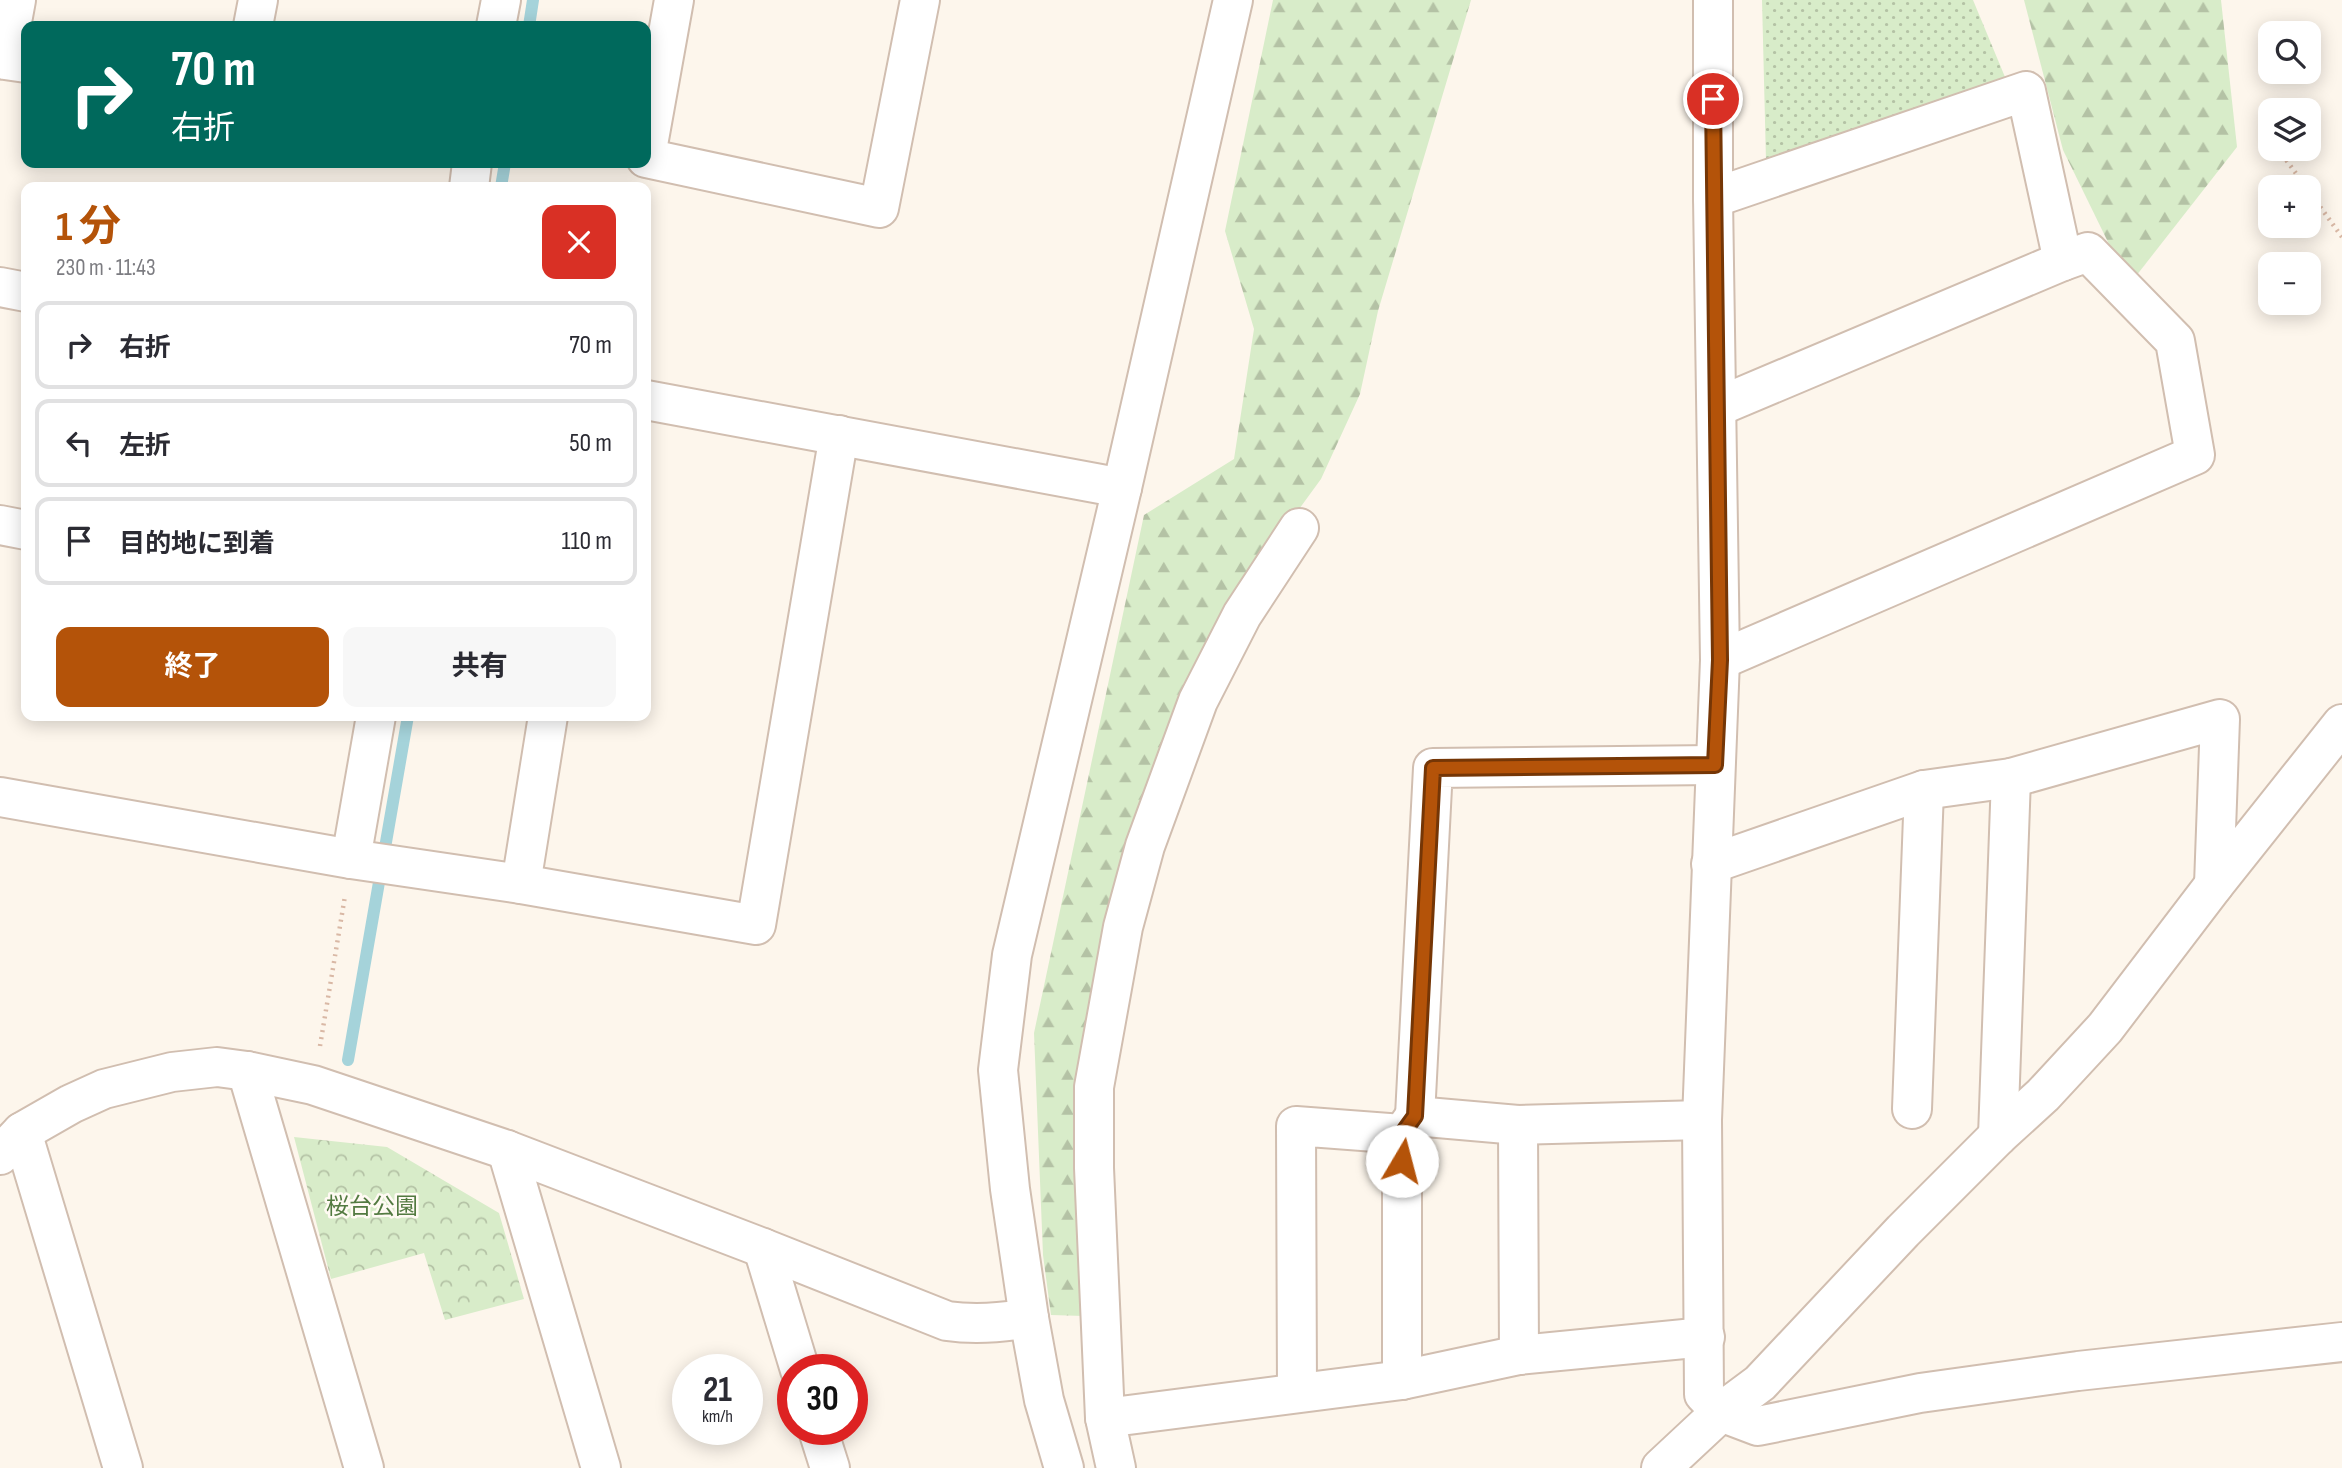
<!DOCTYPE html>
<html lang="ja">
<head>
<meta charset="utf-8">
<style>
	:root { --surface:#fff; --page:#f7f7f7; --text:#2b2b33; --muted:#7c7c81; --line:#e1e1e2; --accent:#b45309 }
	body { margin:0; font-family:"Sofia Sans Condensed","Noto Sans JP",sans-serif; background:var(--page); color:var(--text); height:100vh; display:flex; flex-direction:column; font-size:26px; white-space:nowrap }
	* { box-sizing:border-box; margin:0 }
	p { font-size:23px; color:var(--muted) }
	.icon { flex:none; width:38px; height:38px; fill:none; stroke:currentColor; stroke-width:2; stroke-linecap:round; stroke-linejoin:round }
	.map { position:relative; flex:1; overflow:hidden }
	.panel { position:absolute; left:21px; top:182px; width:630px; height:539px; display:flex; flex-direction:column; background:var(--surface); border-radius:14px; box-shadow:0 4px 18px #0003 }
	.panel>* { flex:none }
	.hud { position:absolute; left:21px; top:21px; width:630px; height:147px; border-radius:14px; box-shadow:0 4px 18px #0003; background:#00695c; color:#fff; overflow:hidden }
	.fabs { position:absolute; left:2258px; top:21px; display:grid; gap:14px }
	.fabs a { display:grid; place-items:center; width:63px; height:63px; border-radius:14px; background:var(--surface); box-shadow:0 4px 18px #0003; font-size:35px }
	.speed { position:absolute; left:672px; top:1354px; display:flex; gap:14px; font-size:35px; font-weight:700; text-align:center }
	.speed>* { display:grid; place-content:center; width:91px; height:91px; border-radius:50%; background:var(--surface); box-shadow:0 4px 18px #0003; line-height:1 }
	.speed small { font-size:18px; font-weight:400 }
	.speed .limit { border:10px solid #d22; background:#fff; color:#111 }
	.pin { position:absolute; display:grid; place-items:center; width:60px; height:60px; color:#fff; margin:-30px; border:4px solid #fff; border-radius:50%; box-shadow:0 2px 7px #0007 }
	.me { position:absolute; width:77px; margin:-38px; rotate:8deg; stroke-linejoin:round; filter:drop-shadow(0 0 5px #0008) }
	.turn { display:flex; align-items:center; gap:24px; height:147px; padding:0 35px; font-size:32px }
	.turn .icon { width:91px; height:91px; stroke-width:2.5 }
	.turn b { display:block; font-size:49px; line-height:60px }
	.round { display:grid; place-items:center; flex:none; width:74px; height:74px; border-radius:14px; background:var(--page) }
	.summary { display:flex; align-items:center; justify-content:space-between; height:119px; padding:0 35px }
	h1 { font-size:42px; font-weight:700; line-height:52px; color:var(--accent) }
	.button { display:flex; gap:14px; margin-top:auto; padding:14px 35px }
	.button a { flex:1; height:80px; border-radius:14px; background:var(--accent); color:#fff; font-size:28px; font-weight:700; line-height:80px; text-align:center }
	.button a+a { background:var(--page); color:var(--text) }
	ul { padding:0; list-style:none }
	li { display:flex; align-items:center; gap:21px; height:88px; margin:0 14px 10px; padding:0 21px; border:4px solid var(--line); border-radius:14px }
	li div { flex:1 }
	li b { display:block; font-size:26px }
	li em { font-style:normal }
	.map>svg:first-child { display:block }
	.grass { fill:url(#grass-dots) }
	.forest { fill:url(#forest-firs) }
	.park { fill:url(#park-crowns) }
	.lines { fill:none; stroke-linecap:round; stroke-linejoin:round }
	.stream { stroke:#a5d3da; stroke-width:12 }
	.minor-casing { stroke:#d1beb0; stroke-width:42 }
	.path { stroke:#d9b8a5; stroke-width:4.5; stroke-dasharray:2 5; stroke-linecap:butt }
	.minor { stroke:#fff; stroke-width:38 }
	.route-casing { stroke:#753606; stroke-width:18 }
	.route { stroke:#b45309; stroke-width:12 }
	.labels { text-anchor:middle; stroke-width:5; stroke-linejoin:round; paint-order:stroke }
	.park-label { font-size:23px; fill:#537a41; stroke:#fffaf3 }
</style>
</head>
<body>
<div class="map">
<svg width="2342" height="1468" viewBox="0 0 2342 1468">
	<defs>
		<pattern id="grass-dots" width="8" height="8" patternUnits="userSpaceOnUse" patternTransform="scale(1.75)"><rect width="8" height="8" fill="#d8ecc9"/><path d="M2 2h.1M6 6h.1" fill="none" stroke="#b4c2a5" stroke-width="1.8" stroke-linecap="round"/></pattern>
		<pattern id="forest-firs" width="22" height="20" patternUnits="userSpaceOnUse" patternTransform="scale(1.75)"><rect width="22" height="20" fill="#d8ecc9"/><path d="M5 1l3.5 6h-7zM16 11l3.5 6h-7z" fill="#b4c2a5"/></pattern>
		<pattern id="park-crowns" width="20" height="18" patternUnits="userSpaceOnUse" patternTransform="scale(1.75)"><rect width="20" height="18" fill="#d8ecc9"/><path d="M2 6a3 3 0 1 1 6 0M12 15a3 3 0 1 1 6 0" fill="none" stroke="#b4c2a5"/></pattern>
	</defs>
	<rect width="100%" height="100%" fill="#fdf6ec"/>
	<path class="grass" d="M1762,0H1973L2005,77L1766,161Z"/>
	<g class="forest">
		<path d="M1273,0H1471L1378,311L1360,394L1321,479L1227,608L1148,793L1084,1316L1051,1315L1043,1255L1034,1033L1144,515L1234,459L1254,329L1225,231Z"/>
		<path d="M2024,0H2221L2237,147L2129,285L2063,150Z"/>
	</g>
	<path class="park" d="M294,1137L387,1147L499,1213L524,1299L445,1320L424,1253L331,1279Z"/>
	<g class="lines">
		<g class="stream">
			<path d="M529,26L533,0"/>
			<path d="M501,187L505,163"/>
			<path d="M348,1060L408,716"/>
		</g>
		<g class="minor-casing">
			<g id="minor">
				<path d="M16,0L5,60L26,63"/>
				<path d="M1713,0V198L1720,660L1702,1120L1704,1394L1721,1412L1758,1426L1920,1393L2078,1371L2342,1342"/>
				<path d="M253,26L258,0"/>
				<path d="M496,26L501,0"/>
				<path d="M646,156L674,0"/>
				<path d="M646,158L879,208L920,0"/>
				<path d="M469,187L472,163"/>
				<path d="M1713,198L2026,91L2063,261L2088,252L2175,341L2195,455L1720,660"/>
				<path d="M0,287L26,292"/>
				<path d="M646,400L1122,488"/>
				<path d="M1717,407L2063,261"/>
				<path d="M0,525L26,530"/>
				<path d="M0,797L351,859L521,884L756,925L839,435"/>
				<path d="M351,859L376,716"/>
				<path d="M1711,864L1924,790L2011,778L2220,719L2214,885"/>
				<path d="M521,884L548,716"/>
				<path d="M247,1071L364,1468"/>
				<path d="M1912,1109L1924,790"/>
				<path d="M1415,1116L1433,768L1715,765"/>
				<path d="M1518,1125L1519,1355"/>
				<path d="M22,1132L123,1468"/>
				<path d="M1402,1134V1380"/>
				<path d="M1998,1136L2011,778"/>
				<path d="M507,1150L601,1468"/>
				<path d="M0,1155L22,1132L71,1104L104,1089L172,1072L217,1067L247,1071L313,1085L507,1150L763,1248L947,1321C975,1325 1001,1323 1029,1318"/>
				<path d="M763,1248L800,1370"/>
				<path d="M1297,1392L1296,1126L1402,1134L1415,1116L1518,1125L1702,1120"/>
				<path d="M1105,1418L1094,1168V1087L1123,927L1145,846L1198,701L1242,615L1299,528"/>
				<path d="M818,1430L830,1468"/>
				<path d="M1064,1468L1044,1400L1029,1318L1010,1189L998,1070L1012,955L1122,488L1233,0"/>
				<path d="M1116,1468L1105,1418L1402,1380L1519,1355L1705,1337"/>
				<path d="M1661,1468L1721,1412L1760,1383L1903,1231L1998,1136L2043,1095L2105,1028L2214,885L2342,724"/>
			</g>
		</g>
		<g class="path">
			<path d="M2278,149L2306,187"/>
			<path d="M2308,190L2342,237"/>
			<path d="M320,1046L345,896"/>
		</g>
		<use href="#minor" class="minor"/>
	</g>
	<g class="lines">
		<g class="route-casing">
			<path id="route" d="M1402,1161V1134L1415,1116L1433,768L1715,765L1720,660L1713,99"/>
		</g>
		<use href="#route" class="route"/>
	</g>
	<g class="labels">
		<g class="park-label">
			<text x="372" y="1214">桜台公園</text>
		</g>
	</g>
</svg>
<div class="fabs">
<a><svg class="icon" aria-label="search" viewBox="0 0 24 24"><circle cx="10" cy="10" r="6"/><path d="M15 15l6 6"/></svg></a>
<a><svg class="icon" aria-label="layers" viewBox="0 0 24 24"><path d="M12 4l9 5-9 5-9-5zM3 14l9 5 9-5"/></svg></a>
<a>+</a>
<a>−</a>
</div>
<div class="speed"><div>21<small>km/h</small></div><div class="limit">30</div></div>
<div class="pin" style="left:1713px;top:99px;background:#d93025"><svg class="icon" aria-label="arrive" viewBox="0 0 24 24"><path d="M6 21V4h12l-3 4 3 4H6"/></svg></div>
<svg class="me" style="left:1402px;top:1161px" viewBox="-20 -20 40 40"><circle r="19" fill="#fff"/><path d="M0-13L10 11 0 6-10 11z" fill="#b45309"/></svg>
<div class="hud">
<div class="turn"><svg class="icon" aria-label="right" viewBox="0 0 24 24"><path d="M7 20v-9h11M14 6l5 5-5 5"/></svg><div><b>70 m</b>右折</div></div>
</div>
<section class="panel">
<div class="summary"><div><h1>1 分</h1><p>230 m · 11:43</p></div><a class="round" style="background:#d93025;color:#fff"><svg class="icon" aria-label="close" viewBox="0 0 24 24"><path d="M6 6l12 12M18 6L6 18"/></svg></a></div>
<ul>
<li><svg class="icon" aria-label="right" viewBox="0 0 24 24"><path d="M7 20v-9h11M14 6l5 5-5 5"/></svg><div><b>右折</b></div><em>70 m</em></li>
<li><svg class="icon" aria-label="left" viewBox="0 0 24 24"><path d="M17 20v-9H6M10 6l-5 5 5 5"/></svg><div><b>左折</b></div><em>50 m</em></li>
<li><svg class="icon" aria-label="arrive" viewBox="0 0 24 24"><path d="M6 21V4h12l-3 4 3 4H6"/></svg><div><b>目的地に到着</b></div><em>110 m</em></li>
</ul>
<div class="button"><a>終了</a><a>共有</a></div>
</section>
</div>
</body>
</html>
